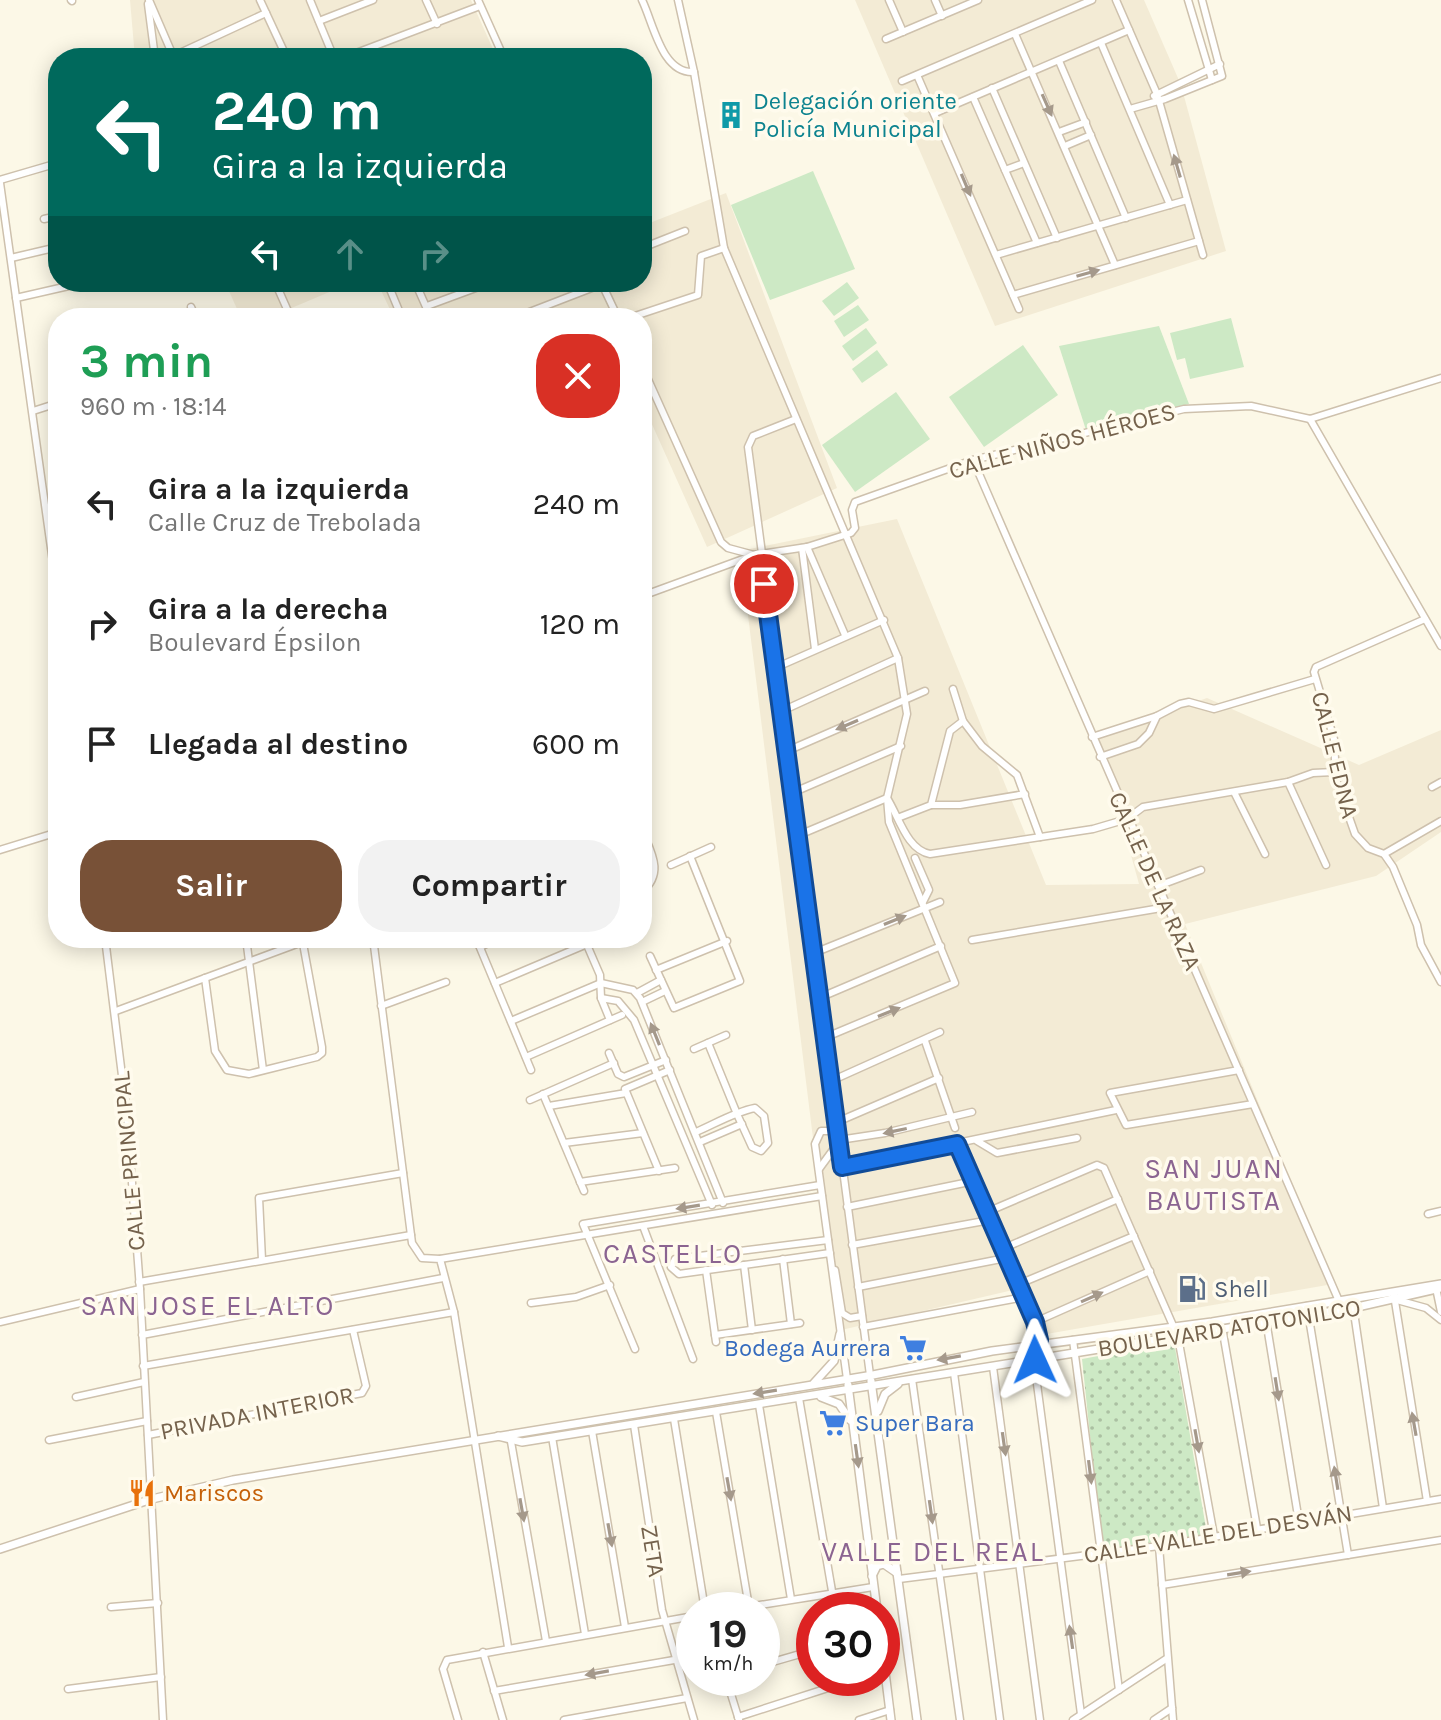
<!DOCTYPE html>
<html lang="es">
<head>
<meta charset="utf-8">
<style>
	:root { --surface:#fff; --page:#f2f2f2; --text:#222; --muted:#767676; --accent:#785137 }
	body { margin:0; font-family:Karla,sans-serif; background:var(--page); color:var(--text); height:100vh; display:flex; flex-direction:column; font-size:30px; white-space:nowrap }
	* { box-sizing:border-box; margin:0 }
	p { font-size:26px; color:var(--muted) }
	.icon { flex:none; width:44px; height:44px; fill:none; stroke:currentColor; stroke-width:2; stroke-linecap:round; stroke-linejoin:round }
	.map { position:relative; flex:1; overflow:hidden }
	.drawer { position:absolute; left:48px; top:308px; width:604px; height:640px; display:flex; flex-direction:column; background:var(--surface); border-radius:32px; box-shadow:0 4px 20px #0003 }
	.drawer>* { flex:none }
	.top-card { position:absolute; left:48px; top:48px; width:604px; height:244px; border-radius:32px; box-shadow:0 4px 20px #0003; background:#00695c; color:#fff; overflow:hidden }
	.speed { position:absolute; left:676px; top:1592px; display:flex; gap:16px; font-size:40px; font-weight:700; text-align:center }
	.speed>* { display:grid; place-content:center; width:104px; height:104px; border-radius:50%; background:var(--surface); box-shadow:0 4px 20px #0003; line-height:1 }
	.speed small { font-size:20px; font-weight:400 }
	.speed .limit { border:12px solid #d22; background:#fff; color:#111 }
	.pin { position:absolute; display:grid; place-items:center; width:68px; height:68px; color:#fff; margin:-34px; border:4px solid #fff; border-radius:50%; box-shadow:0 2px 8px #0007 }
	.me { position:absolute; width:88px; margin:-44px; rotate:359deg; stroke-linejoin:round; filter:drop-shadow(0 0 6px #0008) }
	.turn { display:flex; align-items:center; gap:28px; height:168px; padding:0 32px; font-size:36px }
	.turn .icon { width:104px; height:104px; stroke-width:2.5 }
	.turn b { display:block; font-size:56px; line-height:68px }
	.lanes { display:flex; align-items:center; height:76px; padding:0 32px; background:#0003; justify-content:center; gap:40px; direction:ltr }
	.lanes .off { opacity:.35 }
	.round { display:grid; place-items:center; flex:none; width:84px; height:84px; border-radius:32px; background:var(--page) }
	.summary { display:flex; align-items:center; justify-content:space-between; height:136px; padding:0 32px }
	h1 { font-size:48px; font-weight:700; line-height:60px; color:#1e9e55 }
	.cta { display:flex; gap:16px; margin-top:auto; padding:16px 32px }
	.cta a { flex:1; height:92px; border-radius:32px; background:var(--accent); color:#fff; font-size:32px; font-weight:700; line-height:92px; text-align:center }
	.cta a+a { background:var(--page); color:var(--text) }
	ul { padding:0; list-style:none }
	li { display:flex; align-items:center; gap:24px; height:120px; padding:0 32px }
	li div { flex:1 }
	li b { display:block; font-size:30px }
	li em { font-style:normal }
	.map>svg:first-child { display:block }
	.residential { fill:#f3ebd5 }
	.grass { fill:#cde9c5 }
	.park { fill:url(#park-dots) }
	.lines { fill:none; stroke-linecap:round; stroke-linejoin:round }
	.minor-casing { stroke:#cec1ad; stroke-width:9 }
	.tertiary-casing { stroke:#cec1ad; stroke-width:10 }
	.minor { stroke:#fff; stroke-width:6 }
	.tertiary { stroke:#fff; stroke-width:7 }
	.oneway { fill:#a5998b }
	.route-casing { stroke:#114b97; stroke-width:20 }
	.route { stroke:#1a73e8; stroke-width:14 }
	.labels { text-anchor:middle; stroke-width:7; stroke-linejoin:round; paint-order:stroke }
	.culture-label { font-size:24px; fill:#0d838f; stroke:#fffbed; text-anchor:start }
	.street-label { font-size:24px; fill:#75624c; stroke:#fffbed }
	.service-label { font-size:24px; fill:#4e5e75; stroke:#fffbed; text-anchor:start }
	.shop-label { font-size:24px; fill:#366cbe; stroke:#fffbed; text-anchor:end }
	.food-label { font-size:24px; fill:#c56008; stroke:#fffbed; text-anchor:start }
	.quarter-label { font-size:28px; letter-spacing:2px; fill:#8b6491; stroke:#fffbed }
</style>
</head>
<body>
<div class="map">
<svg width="1441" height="1720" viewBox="0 0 1441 1720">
	<defs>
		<pattern id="park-dots" width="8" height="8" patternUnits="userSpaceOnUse" patternTransform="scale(2)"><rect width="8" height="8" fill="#cde9c5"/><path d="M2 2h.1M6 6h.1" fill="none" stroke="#abc0a2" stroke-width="1.8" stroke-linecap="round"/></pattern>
	</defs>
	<rect width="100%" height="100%" fill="#fcf8e7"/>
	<g class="residential">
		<path d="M130,0H471L497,58H135Z"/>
		<path d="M855,0H1144L1181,85L1226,251L995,326Z"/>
		<path d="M726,193L837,488L707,547L642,402V318H394L377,282H642V226Z"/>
		<path d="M225,282H353L268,318H241Z"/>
		<path d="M897,519L1046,885L1139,884L1098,736L1207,698L1359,765L1441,730V832L1376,876L1185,924L1333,1284L1035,1336L1013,1290L837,1331L740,551Z"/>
	</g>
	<g class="grass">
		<path d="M813,171L855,269L770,300L731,205Z"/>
		<path d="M847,282L859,298L834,316L822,301Z"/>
		<path d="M858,305L869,320L844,337L834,321Z"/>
		<path d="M1231,318L1244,367L1190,379L1185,358L1177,360L1170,333Z"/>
		<path d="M1159,326L1189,404L1086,430L1059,346Z"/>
		<path d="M866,328L877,343L853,361L842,346Z"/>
		<path d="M1023,345L1058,395L984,447L949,397Z"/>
		<path d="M877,350L888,365L862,383L852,369Z"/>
		<path d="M896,392L930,439L855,492L822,445Z"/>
	</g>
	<path class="park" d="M1174,1342L1207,1534L1102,1550L1082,1359Z"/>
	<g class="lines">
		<g class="minor-casing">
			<g id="minor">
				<path d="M71,0L72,1"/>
				<path d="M149,0L174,58"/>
				<path d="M260,0L287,58"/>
				<path d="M310,0L334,58"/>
				<path d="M426,0L437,24"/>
				<path d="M478,0L504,58"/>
				<path d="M642,0C654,25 662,74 694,72"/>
				<path d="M678,0L694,72L724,248L898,658L907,714L887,798L889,822L955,983L824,1038"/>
				<path d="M889,0L903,32"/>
				<path d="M935,0L942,16"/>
				<path d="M1116,0L1157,94L1203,255"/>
				<path d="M1188,0L1212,80"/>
				<path d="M148,4L155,58"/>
				<path d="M319,21L373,0"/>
				<path d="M1015,34L1115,265"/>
				<path d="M886,39L978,0"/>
				<path d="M1101,43L1170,205"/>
				<path d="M169,58L266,13"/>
				<path d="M343,58L480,6"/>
				<path d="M1059,61L1126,218"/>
				<path d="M917,75L1019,309"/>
				<path d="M902,81L1092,0"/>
				<path d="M992,88L1057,238"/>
				<path d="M1154,96L1220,64"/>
				<path d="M973,97L1037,243"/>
				<path d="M1130,109L1165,99L1222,76L1202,0"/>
				<path d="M935,113L1129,30"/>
				<path d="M1059,132L1086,122"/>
				<path d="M1065,146L1091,135"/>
				<path d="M1005,170L1024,163"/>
				<path d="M0,180L58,163"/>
				<path d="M0,183L58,598"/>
				<path d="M44,219L58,216"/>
				<path d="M642,248L685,231"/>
				<path d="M996,255L1187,200"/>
				<path d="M11,258L58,247"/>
				<path d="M275,282L291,318"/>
				<path d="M387,282L402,318"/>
				<path d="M415,282L431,318"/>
				<path d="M601,282L618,318"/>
				<path d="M1013,295L1199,241"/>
				<path d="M16,298L86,282"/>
				<path d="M427,306L492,282"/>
				<path d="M191,307L196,318"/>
				<path d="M514,318L602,284"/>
				<path d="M629,318L698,295L701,256L724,248"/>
				<path d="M642,366L721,542L728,548L754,555"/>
				<path d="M33,411L58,403"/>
				<path d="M796,419L753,436L748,447L870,1375"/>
				<path d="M1310,419L1441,646"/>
				<path d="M1310,419L1441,378"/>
				<path d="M973,460L1339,1301"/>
				<path d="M807,547L845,635"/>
				<path d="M802,548L815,649"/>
				<path d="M642,596L754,555L807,547L851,533L855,528L852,510L855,502L973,460L1184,409L1251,406L1310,419"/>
				<path d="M1425,619L1316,667L1314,672L1334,739L1336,780L1355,834L1368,848L1384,854L1393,867L1417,925L1421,945L1441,982"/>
				<path d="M775,668L884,620"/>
				<path d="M953,689L963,721L982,746L1017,775L1040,837"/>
				<path d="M782,711L898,658"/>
				<path d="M1092,737L1157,716"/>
				<path d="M787,751L925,691"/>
				<path d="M1100,757L1138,744L1149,733L1157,716L1180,704L1189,702L1214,709L1315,679"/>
				<path d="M1288,782L1326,865"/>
				<path d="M1432,787L1441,782"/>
				<path d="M1234,792L1265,854"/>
				<path d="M792,793L901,746"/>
				<path d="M931,805H960L1025,794"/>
				<path d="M900,817L931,805L950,731L963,721"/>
				<path d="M642,830C652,854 664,873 642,892"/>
				<path d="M799,835L887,798C899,817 907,850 930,854L1093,829L1127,819L1143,807L1288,782L1313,773L1334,772"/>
				<path d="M0,850L58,832"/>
				<path d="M1384,854L1441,821"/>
				<path d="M915,858L929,890L923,902"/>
				<path d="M671,865L711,847"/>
				<path d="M1158,886L1201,870"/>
				<path d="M105,938L127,1116L140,1289L163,1720"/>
				<path d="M246,938L263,1070"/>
				<path d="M373,938L412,1243L422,1258L440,1259L454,1312L508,1647"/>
				<path d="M476,938L531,1070"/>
				<path d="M584,938L600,975L601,998L610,1020"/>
				<path d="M972,940L1167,907"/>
				<path d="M480,947L499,938"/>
				<path d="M814,953L940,902"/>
				<path d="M650,956L674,1008L740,981L690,856"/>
				<path d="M656,970L727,941"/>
				<path d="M205,978L215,1051L227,1070L249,1074L317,1057L322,1053V1047L302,938"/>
				<path d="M495,983L587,944"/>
				<path d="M601,983L633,990L640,998L723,1203"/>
				<path d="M637,993L661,980"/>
				<path d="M601,998L618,1001L634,1020L712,1205"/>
				<path d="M819,998L941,946"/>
				<path d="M642,1002L665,991"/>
				<path d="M381,1006L446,982"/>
				<path d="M116,1011L313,938"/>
				<path d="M511,1021L601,983"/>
				<path d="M925,1041L955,1128"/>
				<path d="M694,1049L726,1035"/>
				<path d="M609,1053L618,1074L624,1077L666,1060"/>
				<path d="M526,1057L622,1015"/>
				<path d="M1239,1070L1110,1093L1126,1125L1253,1104"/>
				<path d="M831,1081L940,1032"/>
				<path d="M543,1094L584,1191"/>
				<path d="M530,1100L614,1063"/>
				<path d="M549,1106L626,1093"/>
				<path d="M837,1122L939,1078"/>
				<path d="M838,1131H821L815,1144L847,1379"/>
				<path d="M696,1132C715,1124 734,1112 755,1108L764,1116L768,1143L761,1151L752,1147L737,1114L708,1043"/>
				<path d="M839,1140L885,1133L972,1112"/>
				<path d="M977,1141L997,1153L1077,1138"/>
				<path d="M700,1142L742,1124"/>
				<path d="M564,1143L643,1133"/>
				<path d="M957,1144L1035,1322L1039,1340L1035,1369L1081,1714"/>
				<path d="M842,1167L1116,1110"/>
				<path d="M819,1169L838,1143"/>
				<path d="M659,1171L625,1089L670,1070"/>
				<path d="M580,1182L675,1168"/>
				<path d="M847,1207L974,1181"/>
				<path d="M987,1212L1097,1165L1104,1168L1178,1337L1214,1536"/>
				<path d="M1428,1214L1441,1211"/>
				<path d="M643,1226L693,1359"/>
				<path d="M828,1240L675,1259L671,1267L679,1274L830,1253"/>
				<path d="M852,1245L990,1220"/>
				<path d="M1002,1249L1118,1199"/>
				<path d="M440,1259L822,1196"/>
				<path d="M783,1259L791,1324"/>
				<path d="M262,1260L259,1198L403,1173"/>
				<path d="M744,1265L752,1330"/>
				<path d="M706,1270L716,1342"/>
				<path d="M835,1270L842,1313L850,1318L862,1316"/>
				<path d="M139,1282L411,1235"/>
				<path d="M1019,1284L1134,1236"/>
				<path d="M858,1287L1006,1258"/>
				<path d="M1436,1288L1441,1312"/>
				<path d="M1394,1295L1427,1501"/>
				<path d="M1352,1299L1383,1508"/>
				<path d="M1397,1300L1426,1308L1441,1320"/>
				<path d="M531,1303L576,1297L610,1285"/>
				<path d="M1307,1306L1348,1555"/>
				<path d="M1266,1320L1299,1522"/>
				<path d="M0,1322L140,1289"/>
				<path d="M1035,1322L1150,1271"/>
				<path d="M863,1327L1024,1297"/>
				<path d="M1222,1327L1257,1528"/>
				<path d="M142,1335L443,1278"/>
				<path d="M715,1335L800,1323"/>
				<path d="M1073,1340L1119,1690"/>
				<path d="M635,1349L583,1224L820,1185"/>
				<path d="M143,1366L454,1312"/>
				<path d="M993,1367L1040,1720"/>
				<path d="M954,1373L1000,1720"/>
				<path d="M912,1379L960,1720"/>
				<path d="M76,1397L144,1382"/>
				<path d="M799,1398L832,1591"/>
				<path d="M759,1405L791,1599"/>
				<path d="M716,1412L749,1607"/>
				<path d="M674,1419L705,1610"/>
				<path d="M634,1425L662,1610L694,1720"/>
				<path d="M592,1431L625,1627"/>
				<path d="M148,1435L362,1393L366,1386L353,1330"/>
				<path d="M510,1436L546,1641"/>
				<path d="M552,1437L585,1634"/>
				<path d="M49,1440L147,1421"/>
				<path d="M1159,1546L1173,1720"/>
				<path d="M899,1579L1159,1546L1441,1499"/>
				<path d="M1162,1585L1441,1540"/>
				<path d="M111,1607L158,1603"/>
				<path d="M729,1610L873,1587"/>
				<path d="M483,1652L503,1720"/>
				<path d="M762,1665L814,1650"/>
				<path d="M726,1678L739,1720"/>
				<path d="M68,1689L161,1677"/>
				<path d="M494,1691L674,1660"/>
				<path d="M738,1717L859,1678"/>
				<path d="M458,1720L443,1669L447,1660L694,1616"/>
				<path d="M564,1720L687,1698"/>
				<path d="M859,1720L890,1710"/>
				<path d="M1073,1720L1166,1659"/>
				<path d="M1154,1720L1172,1708"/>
			</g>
		</g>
		<g class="tertiary-casing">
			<g id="tertiary">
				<path d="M871,1381L917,1720"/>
				<path d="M814,1383L834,1361L840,1334"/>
				<path d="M848,1385L877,1610"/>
				<path d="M821,1397L839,1404L850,1420"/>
				<path d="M878,1411L885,1394L898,1384"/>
				<path d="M498,1436L522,1442L1353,1308L1441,1288"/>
				<path d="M0,1549L152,1499L233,1480L873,1375L992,1351L1212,1322L1441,1284"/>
				<path d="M872,1576L877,1566L884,1564L897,1573"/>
				<path d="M882,1648L891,1720"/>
			</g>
		</g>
		<use href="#minor" class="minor"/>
		<use href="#tertiary" class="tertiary"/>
	</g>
	<defs><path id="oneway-solid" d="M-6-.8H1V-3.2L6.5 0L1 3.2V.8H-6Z" transform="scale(2)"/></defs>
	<g class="oneway">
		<use href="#oneway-solid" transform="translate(1047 105) rotate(66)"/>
		<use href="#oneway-solid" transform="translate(1177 166) rotate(-106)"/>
		<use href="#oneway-solid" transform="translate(966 185) rotate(67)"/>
		<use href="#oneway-solid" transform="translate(1088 273) rotate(-16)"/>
		<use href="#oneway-solid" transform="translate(847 725) rotate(157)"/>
		<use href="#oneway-solid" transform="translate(895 920) rotate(-22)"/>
		<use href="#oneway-solid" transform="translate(889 1012) rotate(-22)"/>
		<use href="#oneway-solid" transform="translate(655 1034) rotate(-112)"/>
		<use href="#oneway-solid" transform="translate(895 1131) rotate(168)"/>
		<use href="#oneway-solid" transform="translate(688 1207) rotate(171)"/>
		<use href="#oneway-solid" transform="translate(1092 1297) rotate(-24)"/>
		<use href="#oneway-solid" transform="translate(949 1358) rotate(170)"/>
		<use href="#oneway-solid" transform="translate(1277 1389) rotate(81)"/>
		<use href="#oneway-solid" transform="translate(765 1392) rotate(171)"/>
		<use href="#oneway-solid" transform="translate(1414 1424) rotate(-100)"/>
		<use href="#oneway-solid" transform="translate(1197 1441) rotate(80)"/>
		<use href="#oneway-solid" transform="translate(1004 1444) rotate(82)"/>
		<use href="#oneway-solid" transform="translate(857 1456) rotate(82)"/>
		<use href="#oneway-solid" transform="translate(1090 1472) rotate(83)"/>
		<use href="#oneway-solid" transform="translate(1336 1478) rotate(-99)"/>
		<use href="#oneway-solid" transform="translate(729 1489) rotate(80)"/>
		<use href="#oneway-solid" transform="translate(522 1510) rotate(80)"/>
		<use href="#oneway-solid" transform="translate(931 1512) rotate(82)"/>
		<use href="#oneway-solid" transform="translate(610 1535) rotate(80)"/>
		<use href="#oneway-solid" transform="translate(1239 1573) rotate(-9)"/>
		<use href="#oneway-solid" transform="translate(1071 1637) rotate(-98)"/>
		<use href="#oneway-solid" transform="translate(597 1673) rotate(170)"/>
	</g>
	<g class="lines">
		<g class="route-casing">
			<path id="route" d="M764,584L842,1167L957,1144L1035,1322L1039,1340L1035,1360"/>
		</g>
		<use href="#route" class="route"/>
	</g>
	<defs>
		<g id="building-bare" transform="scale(2.16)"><path d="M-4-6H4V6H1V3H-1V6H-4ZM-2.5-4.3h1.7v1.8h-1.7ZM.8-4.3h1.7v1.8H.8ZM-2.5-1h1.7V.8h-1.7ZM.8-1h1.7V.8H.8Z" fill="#0f9aa8" stroke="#fffbed" stroke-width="2.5" paint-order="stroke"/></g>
		<g id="fuel-bare" transform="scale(2.16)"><path d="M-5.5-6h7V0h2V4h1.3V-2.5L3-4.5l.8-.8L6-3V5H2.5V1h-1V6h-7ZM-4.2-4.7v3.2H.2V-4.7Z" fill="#5c6f8a" stroke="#fffbed" stroke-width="2.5" paint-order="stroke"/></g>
		<g id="supermarket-bare" transform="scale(2.16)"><path d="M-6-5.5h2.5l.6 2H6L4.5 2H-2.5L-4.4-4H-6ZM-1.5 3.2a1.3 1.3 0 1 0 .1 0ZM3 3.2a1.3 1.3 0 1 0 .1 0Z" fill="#3f7fe0" stroke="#fffbed" stroke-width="2.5" paint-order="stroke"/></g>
		<g id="restaurant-bare" transform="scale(2.16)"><path d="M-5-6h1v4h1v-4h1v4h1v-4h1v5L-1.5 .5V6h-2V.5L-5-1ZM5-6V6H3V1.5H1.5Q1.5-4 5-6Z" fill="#e8710a" stroke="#fffbed" stroke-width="2.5" paint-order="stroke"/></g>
	</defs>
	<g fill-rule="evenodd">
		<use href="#building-bare" x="731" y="115"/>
		<use href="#fuel-bare" x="1192" y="1289"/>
		<use href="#supermarket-bare" x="913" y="1348"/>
		<use href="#supermarket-bare" x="833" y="1423"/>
		<use href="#restaurant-bare" x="142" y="1493"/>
	</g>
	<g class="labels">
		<g class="culture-label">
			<text x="753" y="109">Delegación oriente<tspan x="753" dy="28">Policía Municipal</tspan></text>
		</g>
		<g class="street-label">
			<text transform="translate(1062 441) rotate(-15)" y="8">CALLE NIÑOS HÉROES</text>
			<text transform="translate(1335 755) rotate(76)" y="8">CALLE EDNA</text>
			<text transform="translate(1155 881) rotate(66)" y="8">CALLE DE LA RAZA</text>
			<text transform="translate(129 1161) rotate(-95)" y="8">CALLE PRINCIPAL</text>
			<text transform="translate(1229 1328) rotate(-9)" y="8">BOULEVARD ATOTONILCO</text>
			<text transform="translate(257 1413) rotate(-11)" y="8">PRIVADA INTERIOR</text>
			<text transform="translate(1218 1534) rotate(-9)" y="8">CALLE VALLE DEL DESVÁN</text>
			<text transform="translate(653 1551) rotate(81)" y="8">ZETA</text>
		</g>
		<g class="service-label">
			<text x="1214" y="1297">Shell</text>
		</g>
		<g class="shop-label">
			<text x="891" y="1356">Bodega Aurrera</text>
			<text x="855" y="1431" text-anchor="start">Super Bara</text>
		</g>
		<g class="food-label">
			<text x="164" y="1501">Mariscos</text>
		</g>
		<g class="quarter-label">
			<text x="1214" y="1178">SAN JUAN<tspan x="1214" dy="32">BAUTISTA</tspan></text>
			<text x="673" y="1263">CASTELLO</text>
			<text x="208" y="1315">SAN JOSE EL ALTO</text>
			<text x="933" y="1561">VALLE DEL REAL</text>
		</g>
	</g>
</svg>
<div class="speed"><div>19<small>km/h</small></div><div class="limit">30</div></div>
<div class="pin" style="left:764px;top:584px;background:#d93025"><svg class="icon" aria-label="arrive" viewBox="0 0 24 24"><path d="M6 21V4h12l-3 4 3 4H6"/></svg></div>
<svg class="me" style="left:1035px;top:1360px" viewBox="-20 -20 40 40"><path d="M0-17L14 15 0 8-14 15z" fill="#1a73e8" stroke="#fff" stroke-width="4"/></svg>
<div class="top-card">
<div class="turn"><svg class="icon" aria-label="left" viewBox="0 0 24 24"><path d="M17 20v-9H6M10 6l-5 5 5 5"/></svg><div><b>240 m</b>Gira a la izquierda</div></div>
<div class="lanes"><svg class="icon" aria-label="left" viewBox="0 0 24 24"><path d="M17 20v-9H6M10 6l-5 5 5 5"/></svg><svg class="icon off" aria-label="ahead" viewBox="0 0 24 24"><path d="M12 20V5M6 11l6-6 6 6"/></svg><svg class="icon off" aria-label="right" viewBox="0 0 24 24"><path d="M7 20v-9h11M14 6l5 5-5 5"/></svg></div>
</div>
<section class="drawer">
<div class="summary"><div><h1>3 min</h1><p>960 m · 18:14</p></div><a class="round" style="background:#d93025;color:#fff"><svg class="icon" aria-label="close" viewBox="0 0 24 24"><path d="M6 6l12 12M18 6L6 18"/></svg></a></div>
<ul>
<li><svg class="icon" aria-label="left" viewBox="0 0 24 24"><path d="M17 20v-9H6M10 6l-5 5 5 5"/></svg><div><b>Gira a la izquierda</b><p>Calle Cruz de Trebolada</p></div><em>240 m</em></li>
<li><svg class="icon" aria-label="right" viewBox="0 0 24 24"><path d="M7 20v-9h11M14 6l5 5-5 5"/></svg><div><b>Gira a la derecha</b><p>Boulevard Épsilon</p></div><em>120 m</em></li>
<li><svg class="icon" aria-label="arrive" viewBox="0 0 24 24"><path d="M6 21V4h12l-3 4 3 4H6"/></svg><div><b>Llegada al destino</b></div><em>600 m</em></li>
</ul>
<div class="cta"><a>Salir</a><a>Compartir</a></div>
</section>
</div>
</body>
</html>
